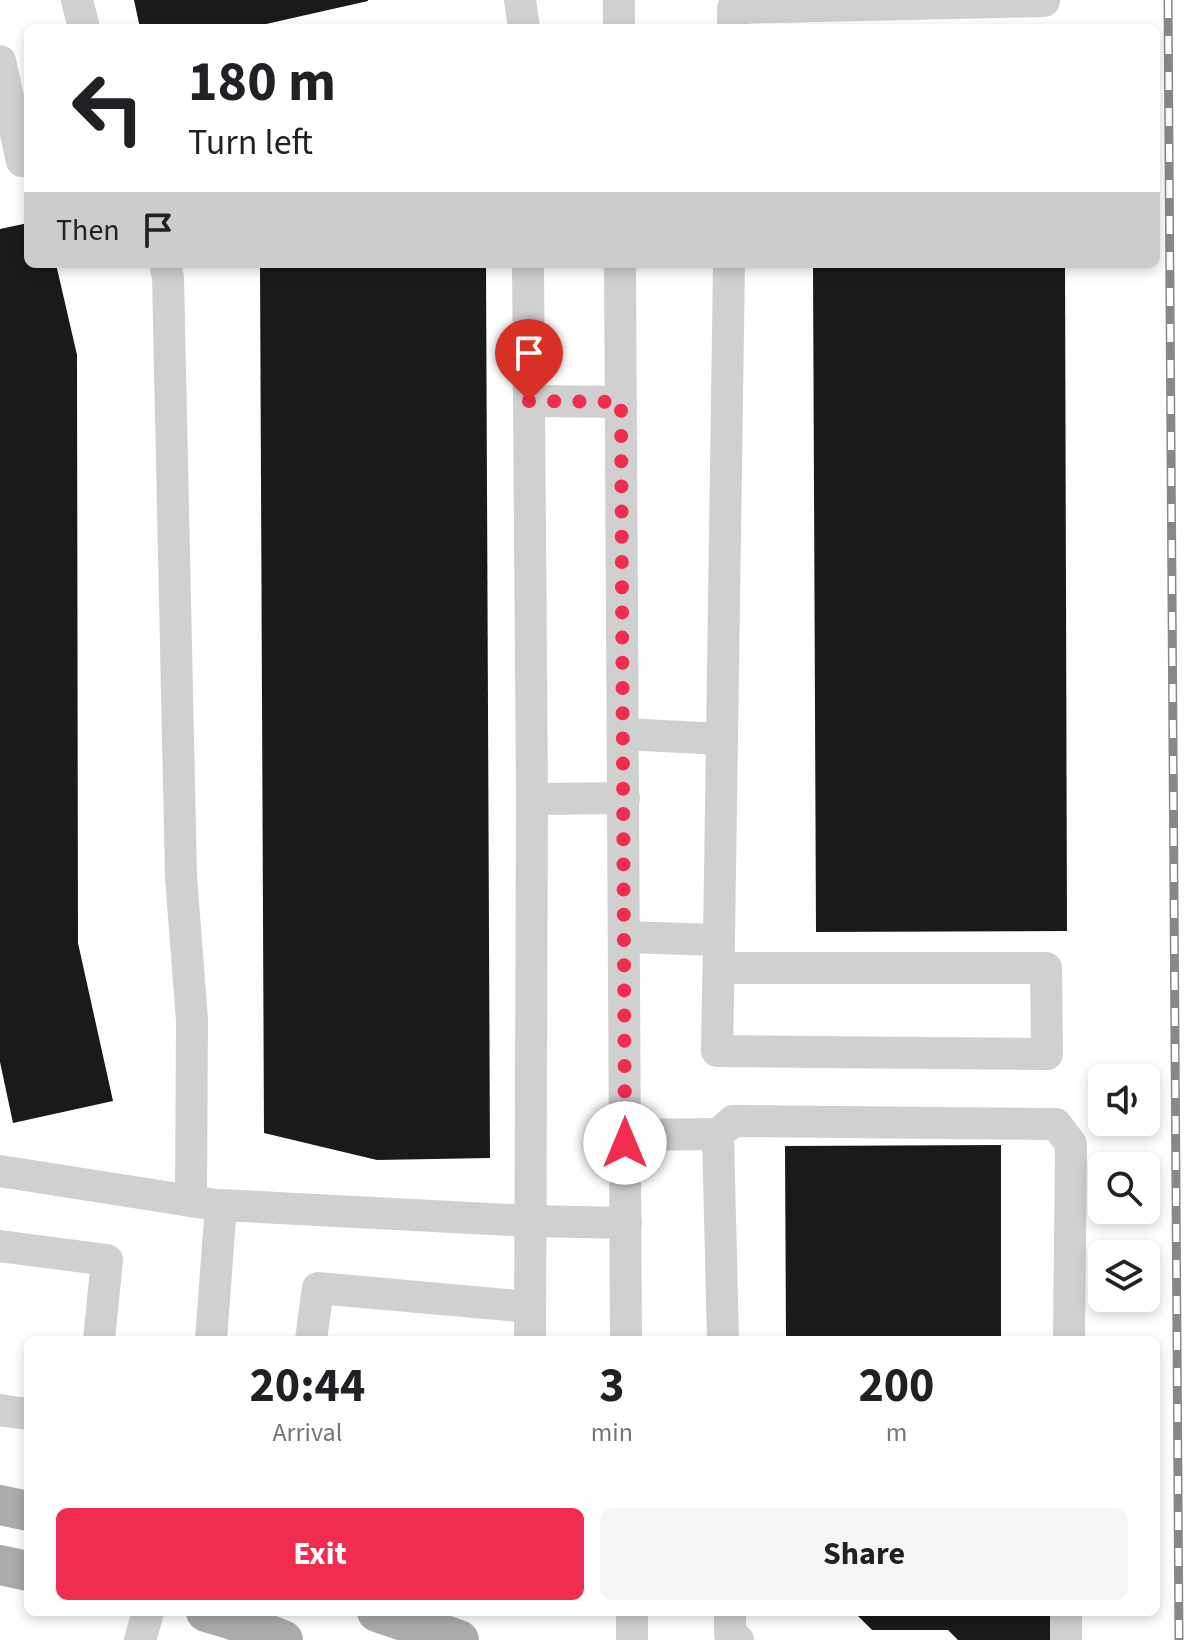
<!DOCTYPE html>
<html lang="en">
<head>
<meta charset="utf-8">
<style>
	:root { --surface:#fff; --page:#f6f6f6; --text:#202124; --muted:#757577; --accent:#f12d4f }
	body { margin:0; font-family:"Source Sans 3",sans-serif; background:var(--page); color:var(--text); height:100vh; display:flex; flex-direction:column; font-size:30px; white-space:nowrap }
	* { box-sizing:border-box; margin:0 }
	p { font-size:26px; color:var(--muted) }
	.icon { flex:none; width:44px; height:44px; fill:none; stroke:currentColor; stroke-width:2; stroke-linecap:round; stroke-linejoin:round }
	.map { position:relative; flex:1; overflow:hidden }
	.drawer { position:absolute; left:24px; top:1336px; width:1136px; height:280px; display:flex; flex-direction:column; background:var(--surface); border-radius:12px; box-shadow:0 4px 12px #0003 }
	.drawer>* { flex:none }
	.guide { position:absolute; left:24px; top:24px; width:1136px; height:244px; border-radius:12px; box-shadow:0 4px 12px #0003; background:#fff; color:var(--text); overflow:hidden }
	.controls { position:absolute; left:1088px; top:1064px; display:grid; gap:16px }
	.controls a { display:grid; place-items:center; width:72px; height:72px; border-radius:12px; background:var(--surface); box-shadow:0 4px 12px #0003; font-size:40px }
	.pin { position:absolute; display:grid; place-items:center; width:68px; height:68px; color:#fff; margin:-82px -34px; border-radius:50% 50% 50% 0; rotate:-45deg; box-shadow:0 0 8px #0007 }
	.pin .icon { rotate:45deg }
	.me { position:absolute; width:88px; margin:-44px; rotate:0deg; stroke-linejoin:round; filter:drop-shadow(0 0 6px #0008) }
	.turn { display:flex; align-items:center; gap:28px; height:168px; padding:0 32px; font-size:36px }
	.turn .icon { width:104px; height:104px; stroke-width:2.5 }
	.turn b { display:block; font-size:56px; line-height:68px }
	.then { display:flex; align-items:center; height:76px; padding:0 32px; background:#0003; gap:16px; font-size:30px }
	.eta { display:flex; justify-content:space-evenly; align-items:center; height:136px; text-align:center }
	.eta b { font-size:48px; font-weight:700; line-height:56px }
	.cta { display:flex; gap:16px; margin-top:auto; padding:16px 32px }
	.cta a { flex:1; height:92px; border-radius:12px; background:var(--accent); color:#fff; font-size:32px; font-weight:700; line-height:92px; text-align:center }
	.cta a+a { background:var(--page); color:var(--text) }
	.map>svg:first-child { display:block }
	.building { fill:#1a1a1a }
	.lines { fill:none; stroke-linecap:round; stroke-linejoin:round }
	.minor { stroke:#d0d0d0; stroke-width:32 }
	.major { stroke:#ababab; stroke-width:40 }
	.rail-casing { stroke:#888; stroke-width:9 }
	.rail { stroke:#fff; stroke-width:6; stroke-dasharray:18; stroke-linecap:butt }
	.route { stroke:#f12d4f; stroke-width:14; stroke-dasharray:0 25.2 }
</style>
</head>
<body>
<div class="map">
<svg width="1184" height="1640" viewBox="0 0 1184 1640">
	<rect width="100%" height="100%" fill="#fff"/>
	<g class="building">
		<path d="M134,0H368V1L248,28H140Z"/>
		<path d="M28,223V264H56L77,355L78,943L113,1101L13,1123L0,1062V229Z"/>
		<path d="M260,264H486L490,1158L377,1160L264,1133Z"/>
		<path d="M813,264H1065L1067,931L816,932Z"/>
		<path d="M1001,1145V1340H786L785,1146Z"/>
		<path d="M854,1612H1063L1054,1640H958L948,1630H872Z"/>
	</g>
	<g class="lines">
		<g class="minor">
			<path d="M77,0L84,28"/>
			<path d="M520,0L524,28"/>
			<path d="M619,0V28"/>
			<path d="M733,28V8L1044,1"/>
			<path d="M0,61L22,161"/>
			<path d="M165,264L168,278L181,877L192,1020L191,1201"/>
			<path d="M528,264L532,799L530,1340"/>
			<path d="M620,264L626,1340"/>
			<path d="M529,401L621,402"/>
			<path d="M623,734L722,739"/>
			<path d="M532,799L624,798"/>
			<path d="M624,937L719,940L717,1051L1047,1054L1046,968H719"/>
			<path d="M719,940L729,264"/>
			<path d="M625,1135L718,1134"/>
			<path d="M0,1171L210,1204"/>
			<path d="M0,1246L107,1260L99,1340"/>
			<path d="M211,1340L221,1205L531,1221L626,1223"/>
			<path d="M311,1340L318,1288L530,1307"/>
			<path d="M723,1340L718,1134L733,1121L1056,1124L1071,1144L1069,1340"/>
			<path d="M0,1410L28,1414"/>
			<path d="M632,1612V1640"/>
			<path d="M730,1612V1634L738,1640"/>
			<path d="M140,1640L148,1612"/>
			<path d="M1066,1640V1612"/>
		</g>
		<g class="major">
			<path d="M0,1505L28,1511"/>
			<path d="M0,1565L28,1571"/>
			<path d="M206,1612L230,1619L283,1640"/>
			<path d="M377,1612L459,1640"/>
		</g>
		<g class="rail-casing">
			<path id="rail" d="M1168,0L1179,1640"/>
		</g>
		<use href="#rail" class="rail"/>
	</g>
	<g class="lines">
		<path class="route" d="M529,401L621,402L625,1143"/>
	</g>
</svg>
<div class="controls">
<a><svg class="icon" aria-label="sound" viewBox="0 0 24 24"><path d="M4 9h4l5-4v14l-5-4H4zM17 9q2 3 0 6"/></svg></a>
<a><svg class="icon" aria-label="search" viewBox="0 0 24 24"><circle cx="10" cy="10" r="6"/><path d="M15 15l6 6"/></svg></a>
<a><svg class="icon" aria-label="layers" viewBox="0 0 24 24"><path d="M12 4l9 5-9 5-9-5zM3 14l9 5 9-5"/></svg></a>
</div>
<div class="pin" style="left:529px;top:401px;background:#d93025"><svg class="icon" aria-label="arrive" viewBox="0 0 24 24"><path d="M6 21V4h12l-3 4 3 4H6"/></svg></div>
<svg class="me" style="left:625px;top:1143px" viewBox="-20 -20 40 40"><circle r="19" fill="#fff"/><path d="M0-13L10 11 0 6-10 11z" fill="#f12d4f"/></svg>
<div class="guide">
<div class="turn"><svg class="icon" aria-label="left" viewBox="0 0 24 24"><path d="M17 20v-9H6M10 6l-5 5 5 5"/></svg><div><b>180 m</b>Turn left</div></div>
<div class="then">Then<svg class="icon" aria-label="arrive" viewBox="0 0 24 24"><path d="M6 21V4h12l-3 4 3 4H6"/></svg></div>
</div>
<section class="drawer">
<div class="eta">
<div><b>20:44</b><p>Arrival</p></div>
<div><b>3</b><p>min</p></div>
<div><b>200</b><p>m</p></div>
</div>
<div class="cta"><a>Exit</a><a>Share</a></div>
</section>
</div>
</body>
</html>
